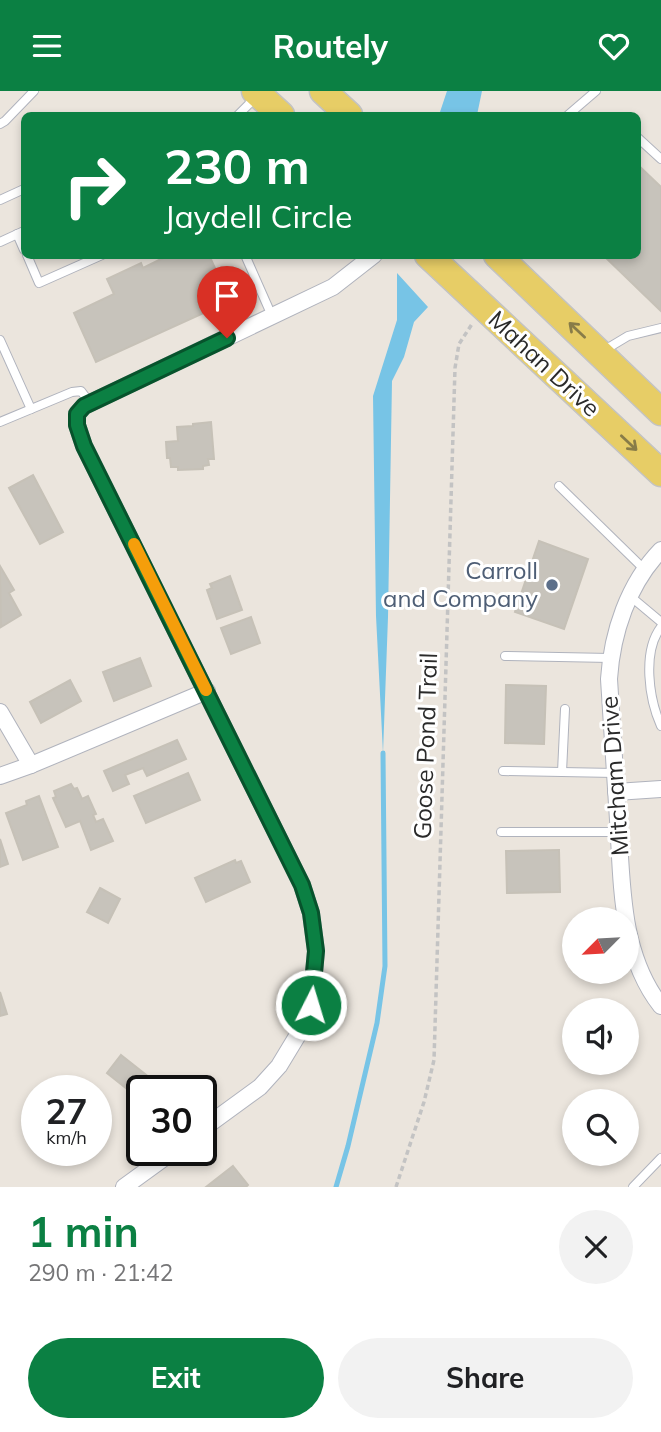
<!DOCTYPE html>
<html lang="en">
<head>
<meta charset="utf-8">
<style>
	:root { --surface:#fff; --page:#f2f2f2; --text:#202124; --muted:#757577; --accent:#0b8043 }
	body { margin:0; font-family:Mulish,sans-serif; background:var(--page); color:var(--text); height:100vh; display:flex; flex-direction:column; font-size:26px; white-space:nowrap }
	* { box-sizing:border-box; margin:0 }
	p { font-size:23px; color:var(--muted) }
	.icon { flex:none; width:38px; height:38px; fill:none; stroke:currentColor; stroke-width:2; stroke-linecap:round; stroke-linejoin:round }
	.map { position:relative; height:1096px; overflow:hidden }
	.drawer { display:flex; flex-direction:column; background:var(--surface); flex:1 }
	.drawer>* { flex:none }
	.hud { position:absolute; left:21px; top:21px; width:620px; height:147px; border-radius:10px; box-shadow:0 4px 10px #0003; background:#0b8043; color:#fff; overflow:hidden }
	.needle { width:46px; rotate:246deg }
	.tools { position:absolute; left:562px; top:816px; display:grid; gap:14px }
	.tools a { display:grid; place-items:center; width:77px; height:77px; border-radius:50%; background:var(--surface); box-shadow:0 4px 10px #0003; font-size:35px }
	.speed { position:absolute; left:21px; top:984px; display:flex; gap:14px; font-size:35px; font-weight:700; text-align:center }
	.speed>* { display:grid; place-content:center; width:91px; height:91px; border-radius:50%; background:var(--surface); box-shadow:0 4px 10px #0003; line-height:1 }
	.speed small { font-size:18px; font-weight:400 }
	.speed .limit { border:4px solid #111; border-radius:10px; background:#fff; color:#111 }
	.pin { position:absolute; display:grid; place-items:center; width:60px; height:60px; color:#fff; margin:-72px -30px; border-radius:50% 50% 50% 0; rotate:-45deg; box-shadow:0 0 7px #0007 }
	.pin .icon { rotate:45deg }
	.me { position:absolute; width:77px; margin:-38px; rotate:5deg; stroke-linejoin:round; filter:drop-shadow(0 0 5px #0008) }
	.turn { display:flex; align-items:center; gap:24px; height:147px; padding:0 28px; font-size:32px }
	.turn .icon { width:91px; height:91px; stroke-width:2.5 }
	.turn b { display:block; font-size:49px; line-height:60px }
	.round { display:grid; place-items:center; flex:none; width:74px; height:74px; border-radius:37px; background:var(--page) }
	.headline { display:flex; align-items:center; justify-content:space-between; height:119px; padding:0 28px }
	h1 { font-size:42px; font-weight:700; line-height:52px; color:var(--accent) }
	.primary-button { display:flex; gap:14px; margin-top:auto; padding:14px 28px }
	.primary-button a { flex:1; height:80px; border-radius:42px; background:var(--accent); color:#fff; font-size:28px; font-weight:700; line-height:80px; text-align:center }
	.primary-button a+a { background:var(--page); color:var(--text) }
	header { display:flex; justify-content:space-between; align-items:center; height:91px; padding:0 28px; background:var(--accent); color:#fff; font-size:32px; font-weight:700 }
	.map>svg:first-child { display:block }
	.water { fill:#77c4e6 }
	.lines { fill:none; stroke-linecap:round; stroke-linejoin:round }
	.stream { stroke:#77c4e6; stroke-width:5 }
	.building { fill:#c7c3bb; stroke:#c6c1b7; stroke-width:2 }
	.service-casing { stroke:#b0b3bd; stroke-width:10 }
	.minor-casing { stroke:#b0b3bd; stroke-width:18 }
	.primary-casing { stroke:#c3c3c3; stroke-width:29 }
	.path { stroke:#c3c3c3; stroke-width:3.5; stroke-dasharray:5 3.5; stroke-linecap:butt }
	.service { stroke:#fff; stroke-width:8 }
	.minor { stroke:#fff; stroke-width:16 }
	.primary { stroke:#e7cd66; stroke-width:26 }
	.oneway { stroke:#887c48 }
	.route-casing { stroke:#07532c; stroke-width:18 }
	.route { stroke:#0b8043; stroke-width:12 }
	.slow { stroke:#f59e0b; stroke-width:12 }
	.service-dot { fill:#5c6f8a; stroke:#fff; stroke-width:2.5 }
	.labels { text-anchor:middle; stroke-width:6; stroke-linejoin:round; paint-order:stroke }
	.street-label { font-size:24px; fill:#2a2a2a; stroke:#fff }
	.service-label { font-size:24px; fill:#4e5e75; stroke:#fff; text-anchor:end }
</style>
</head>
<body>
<header><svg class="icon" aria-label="menu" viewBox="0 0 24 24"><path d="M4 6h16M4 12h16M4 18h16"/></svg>Routely<svg class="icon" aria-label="heart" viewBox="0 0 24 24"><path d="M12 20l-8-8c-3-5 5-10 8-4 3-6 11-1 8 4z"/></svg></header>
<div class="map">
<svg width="661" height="1096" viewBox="0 0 661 1096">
	<rect width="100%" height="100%" fill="#ebe5dd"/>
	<g class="water">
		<path d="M447,0H482L477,24H439Z"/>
		<path d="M397,182L428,216L414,231L404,266L392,290L388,526L383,662L376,525L373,305L397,229Z"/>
	</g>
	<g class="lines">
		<path class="stream" d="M336,1096L348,1055L377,932L385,875L383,662"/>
	</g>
	<g class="building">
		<path d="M637,73L661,96V220L603,164H637Z"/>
		<path d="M169,164H209L230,210L96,271L74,222L114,203L107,188L141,172L143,177Z"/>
		<path d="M211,331L214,368H208L209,374L203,375V378L178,379V376H171L170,367H167L166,351L178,350L177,336L193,335V333Z"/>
		<path d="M33,384L63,441L40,453L9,397Z"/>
		<path d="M539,450L588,468L564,538L515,521Z"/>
		<path d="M0,475L14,499L9,502L21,524L1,536Z"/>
		<path d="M230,485L242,519L217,528L207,499L212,497L210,493Z"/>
		<path d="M251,526L260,552L231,563L221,537Z"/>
		<path d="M140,567L151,595L114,610L103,581Z"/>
		<path d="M70,589L81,610L41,632L30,611Z"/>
		<path d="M506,594L546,595L544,653L505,652Z"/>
		<path d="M177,649L186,668L147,685L143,677L125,684L129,693L113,700L104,680Z"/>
		<path d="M188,682L200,709L146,732L134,705Z"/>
		<path d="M71,693L74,698L77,697L82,708L88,705L96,723L93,724L96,731L103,728L113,750L91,759L80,730L66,736L53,707L56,706L54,700Z"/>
		<path d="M39,705L58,756L23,769L6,722L27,714L26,710Z"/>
		<path d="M0,748L8,773L0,776Z"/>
		<path d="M559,759L560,801L507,802L506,760Z"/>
		<path d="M235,769L236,772L241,770L250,791L206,811L195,787Z"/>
		<path d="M100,797L120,808L108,832L87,821Z"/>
		<path d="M0,901L7,923L0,925Z"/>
		<path d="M121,964L150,987L136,1005L107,982Z"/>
		<path d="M233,1075L248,1094L246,1096H206Z"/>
	</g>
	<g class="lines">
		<g class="service-casing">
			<g id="service">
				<path d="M238,24L256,6"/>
				<path d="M568,24L596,0"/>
				<path d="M0,33L5,30L34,0"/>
				<path d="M637,46L661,68"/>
				<path d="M0,109L24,98"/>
				<path d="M17,143L24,159"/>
				<path d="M0,151L24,140"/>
				<path d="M27,164L39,192L102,164"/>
				<path d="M245,164L272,225"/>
				<path d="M0,249L31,318"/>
				<path d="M603,260L628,245L661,237"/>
				<path d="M0,331L72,301L81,300L90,312"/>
				<path d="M559,395L645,479"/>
				<path d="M630,505L661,531"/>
				<path d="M661,536C642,561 649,608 661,635"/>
				<path d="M505,565L610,567"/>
				<path d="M503,680L615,682"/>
				<path d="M562,681L565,618"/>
				<path d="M501,741H619"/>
				<path d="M633,1096L661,1067"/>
			</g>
		</g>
		<g class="minor-casing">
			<g id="minor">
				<path d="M661,459C628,493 612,542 609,588C612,635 615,682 618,729C622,792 620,863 661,915"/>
				<path d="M0,621L31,674"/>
				<path d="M0,685L31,674L207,600"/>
				<path d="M616,701L661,698"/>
				<path d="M201,1039L260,996L279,975L299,942L311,914L316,860L311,822L302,794L84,355L77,334V323L84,315L333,196L374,164"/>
				<path d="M124,1096L175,1059"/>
			</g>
		</g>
		<g class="primary-casing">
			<g id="primary">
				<path d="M255,0L281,24"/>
				<path d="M323,0L349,24"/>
				<path d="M428,164L661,382"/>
				<path d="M497,164L661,321"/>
			</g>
		</g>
		<path class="path" d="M396,1096L424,1011L434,969L455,277L459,253L472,233"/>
		<use href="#service" class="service"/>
		<use href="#minor" class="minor"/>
		<use href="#primary" class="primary"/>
	</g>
	<defs><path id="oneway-shaft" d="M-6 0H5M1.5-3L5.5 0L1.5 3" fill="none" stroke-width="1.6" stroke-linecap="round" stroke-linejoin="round" transform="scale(1.75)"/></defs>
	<g class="oneway">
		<use href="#oneway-shaft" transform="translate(577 239) rotate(-137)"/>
		<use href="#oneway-shaft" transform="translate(629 352) rotate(43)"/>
	</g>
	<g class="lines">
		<g class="route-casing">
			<path id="route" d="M227,247L84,315L77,323V334L84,355L302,794L311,822L316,860L311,914"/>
		</g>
		<use href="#route" class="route"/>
		<path class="slow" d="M134,453L206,599"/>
	</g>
	<circle class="service-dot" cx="552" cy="494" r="7"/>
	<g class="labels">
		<g class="street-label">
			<text transform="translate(544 273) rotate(43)" y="8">Mahan Drive</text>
			<text transform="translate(426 655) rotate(-88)" y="8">Goose Pond Trail</text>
			<text transform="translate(615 685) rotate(-94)" y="8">Mitcham Drive</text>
		</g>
		<g class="service-label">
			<text x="538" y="488">Carroll<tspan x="538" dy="28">and Company</tspan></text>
		</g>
	</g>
</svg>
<div class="tools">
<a><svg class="needle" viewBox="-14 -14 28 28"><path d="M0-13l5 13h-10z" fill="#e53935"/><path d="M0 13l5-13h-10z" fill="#757577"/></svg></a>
<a><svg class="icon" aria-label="sound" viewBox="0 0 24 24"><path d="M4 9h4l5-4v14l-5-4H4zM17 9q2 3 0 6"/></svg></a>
<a><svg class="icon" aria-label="search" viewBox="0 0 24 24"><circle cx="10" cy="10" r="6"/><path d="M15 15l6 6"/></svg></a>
</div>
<div class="speed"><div>27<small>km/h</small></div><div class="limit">30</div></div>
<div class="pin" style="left:227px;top:247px;background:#d93025"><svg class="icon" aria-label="arrive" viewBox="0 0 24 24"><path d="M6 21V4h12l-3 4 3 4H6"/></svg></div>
<svg class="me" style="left:311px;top:914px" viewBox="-20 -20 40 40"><circle r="17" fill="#0b8043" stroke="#fff" stroke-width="3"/><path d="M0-11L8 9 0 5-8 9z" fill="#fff"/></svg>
<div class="hud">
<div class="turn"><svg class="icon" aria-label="right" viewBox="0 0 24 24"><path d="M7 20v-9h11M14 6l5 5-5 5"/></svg><div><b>230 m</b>Jaydell Circle</div></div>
</div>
</div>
<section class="drawer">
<div class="headline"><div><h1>1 min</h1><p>290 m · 21:42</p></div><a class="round"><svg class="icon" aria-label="close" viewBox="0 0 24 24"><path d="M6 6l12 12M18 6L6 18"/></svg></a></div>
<div class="primary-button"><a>Exit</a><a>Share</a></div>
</section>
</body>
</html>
